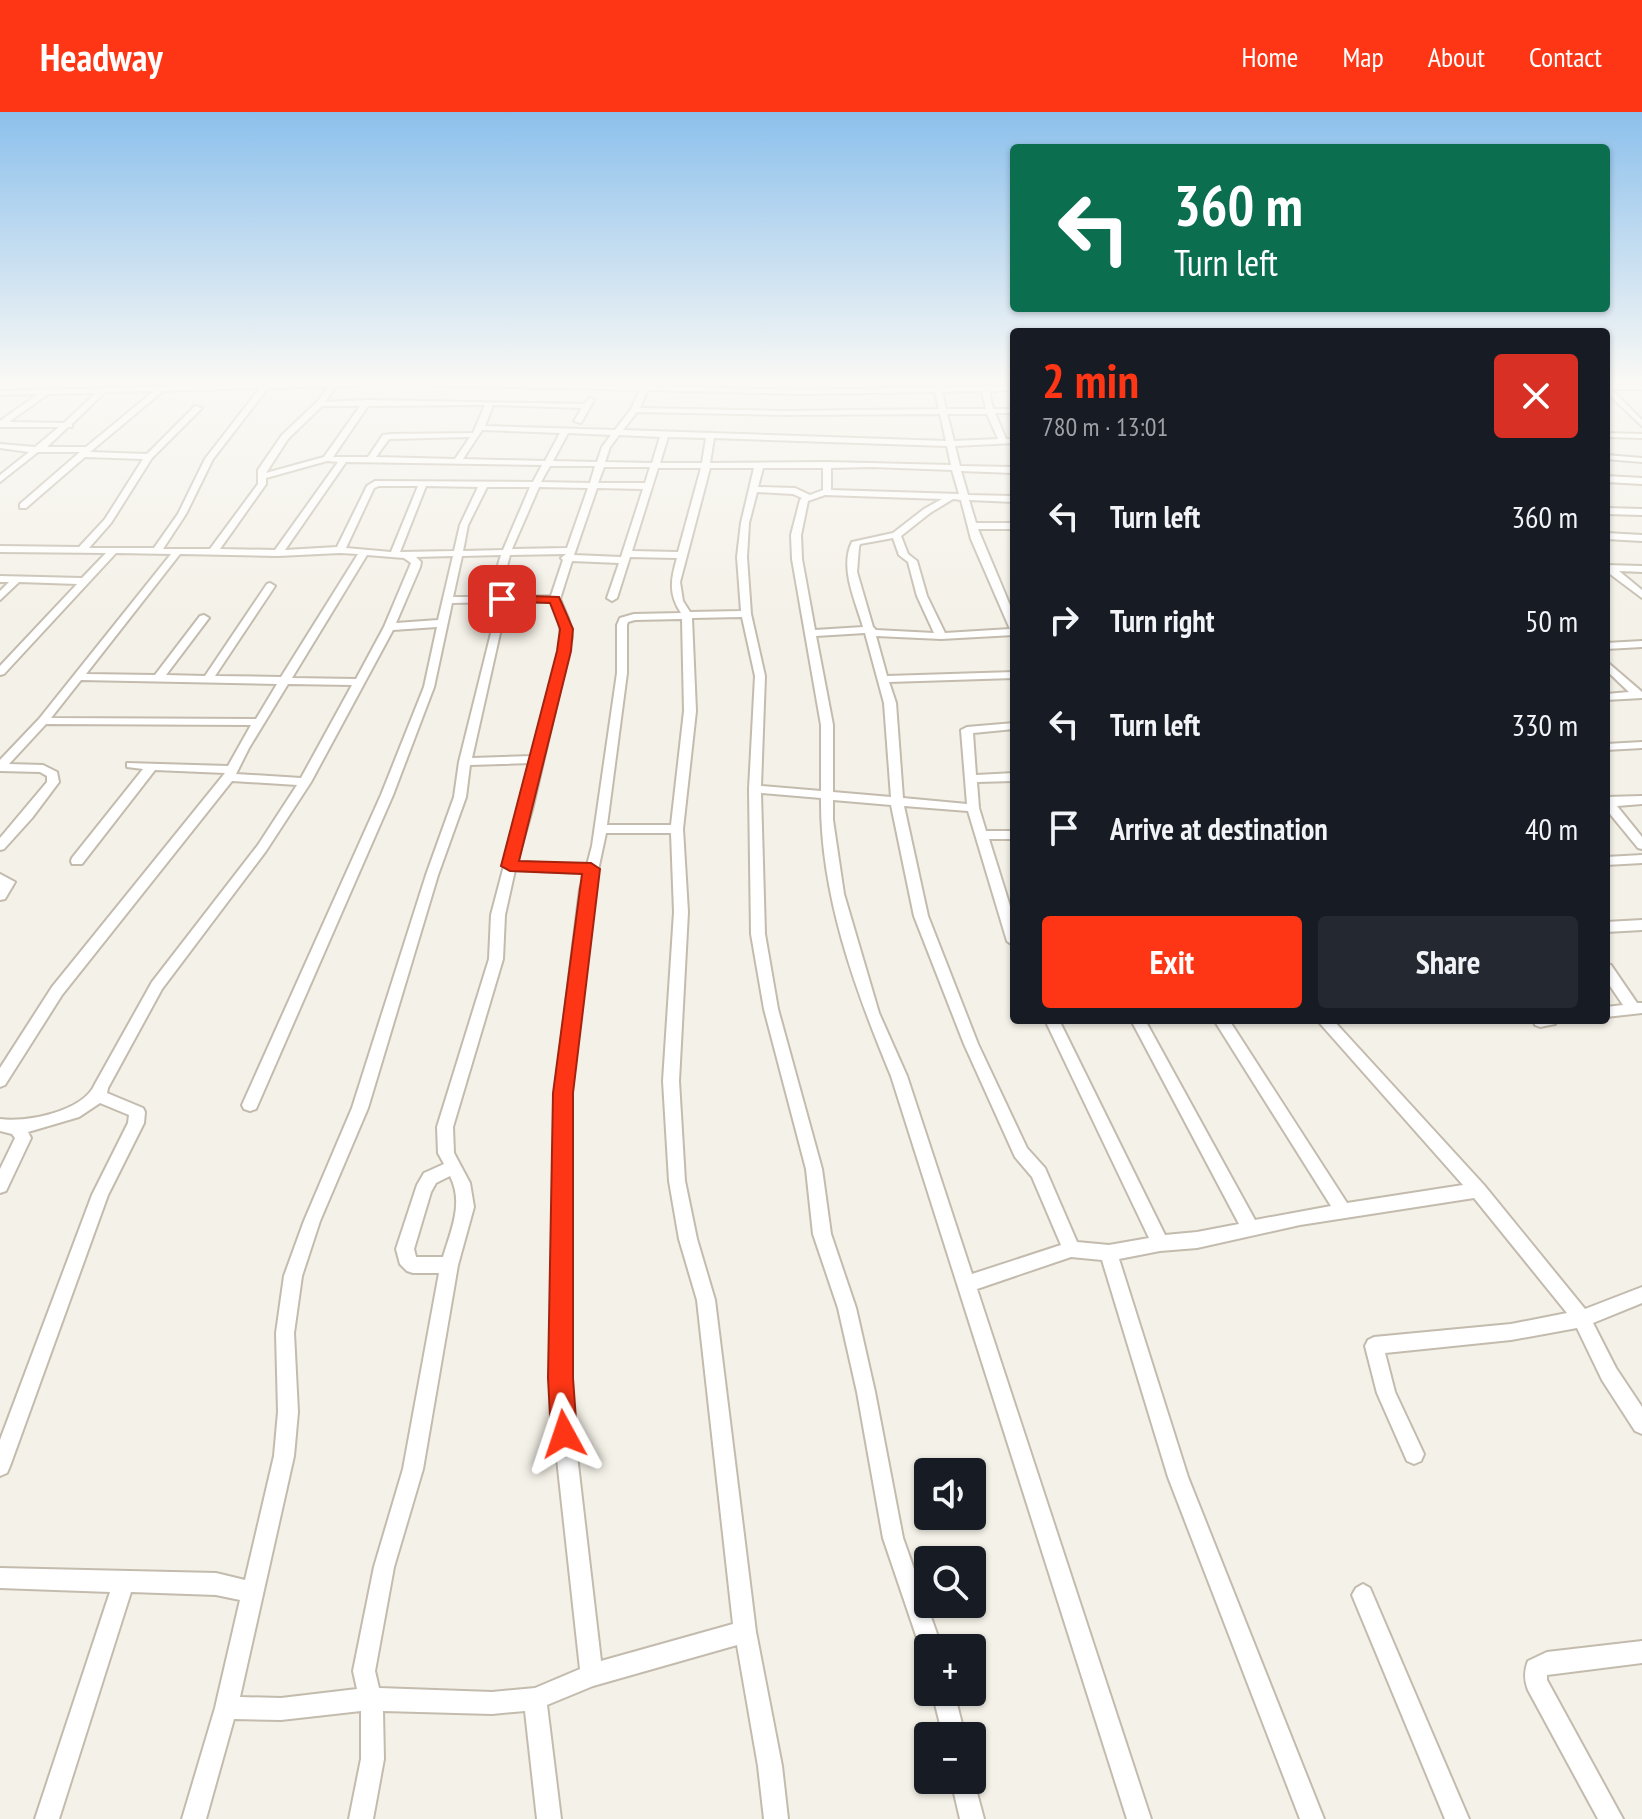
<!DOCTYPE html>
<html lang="en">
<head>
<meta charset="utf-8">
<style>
	:root { --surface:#171b24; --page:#242831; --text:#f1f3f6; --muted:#9ea1a6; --accent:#fe3615 }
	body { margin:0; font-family:"PT Sans Narrow",sans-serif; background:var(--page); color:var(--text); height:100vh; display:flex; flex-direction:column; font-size:30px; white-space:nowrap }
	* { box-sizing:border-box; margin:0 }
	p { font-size:26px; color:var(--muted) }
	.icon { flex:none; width:44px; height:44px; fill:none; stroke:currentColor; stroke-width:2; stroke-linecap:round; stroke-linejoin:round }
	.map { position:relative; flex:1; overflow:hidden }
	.details { position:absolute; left:1010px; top:216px; width:600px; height:696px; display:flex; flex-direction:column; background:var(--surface); border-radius:8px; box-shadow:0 2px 6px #0004 }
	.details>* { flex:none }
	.guide { position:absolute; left:1010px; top:32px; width:600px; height:168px; border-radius:8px; box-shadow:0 2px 6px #0004; background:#0b6e4f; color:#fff; overflow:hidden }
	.fabs { position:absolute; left:914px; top:1346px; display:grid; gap:16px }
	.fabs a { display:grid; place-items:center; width:72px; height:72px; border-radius:8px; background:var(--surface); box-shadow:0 2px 6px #0004; font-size:40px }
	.pin { position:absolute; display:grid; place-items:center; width:68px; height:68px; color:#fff; margin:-34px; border-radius:16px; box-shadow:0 4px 12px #0006 }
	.me { position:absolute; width:88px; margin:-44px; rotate:355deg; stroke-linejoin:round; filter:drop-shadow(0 0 6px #0008) }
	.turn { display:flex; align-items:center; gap:28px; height:168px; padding:0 32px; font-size:36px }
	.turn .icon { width:104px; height:104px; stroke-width:2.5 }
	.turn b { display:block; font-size:56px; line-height:68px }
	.round { display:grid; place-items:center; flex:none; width:84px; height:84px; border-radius:8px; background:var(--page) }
	.headline { display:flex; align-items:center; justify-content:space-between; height:136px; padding:0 32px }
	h1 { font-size:48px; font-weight:700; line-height:60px; color:var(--accent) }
	.primary-button { display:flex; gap:16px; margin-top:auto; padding:16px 32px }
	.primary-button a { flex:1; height:92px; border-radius:8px; background:var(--accent); color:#fff; font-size:32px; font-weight:700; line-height:92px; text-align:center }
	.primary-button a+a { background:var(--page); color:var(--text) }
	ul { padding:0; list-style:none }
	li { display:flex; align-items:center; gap:24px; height:104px; padding:0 32px }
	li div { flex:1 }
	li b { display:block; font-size:30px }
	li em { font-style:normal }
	header { display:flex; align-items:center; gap:48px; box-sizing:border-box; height:112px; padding:0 40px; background:var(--accent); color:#fff }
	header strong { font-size:38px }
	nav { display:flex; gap:44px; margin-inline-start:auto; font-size:28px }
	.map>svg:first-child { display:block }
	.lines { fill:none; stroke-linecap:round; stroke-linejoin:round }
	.minor-casing { stroke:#c3bbad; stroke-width:4 }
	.minor { fill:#fff; fill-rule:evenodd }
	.route { fill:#fe3615; stroke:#a5230e; stroke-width:2 }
</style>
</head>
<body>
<header>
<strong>Headway</strong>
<nav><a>Home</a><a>Map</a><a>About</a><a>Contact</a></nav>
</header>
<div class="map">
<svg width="1642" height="1707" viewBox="0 0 1642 1707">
	<rect width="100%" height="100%" fill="#f4f1e8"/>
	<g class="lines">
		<g class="minor-casing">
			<g id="minor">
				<path d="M322,270H469L642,274L645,270H651L650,274L802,278L934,275L933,270H939L941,275L1014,274V278L989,279L993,297H1014V301H995L1006,327H1014V331L955,334L960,354L1014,355V361L961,359L968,383L1014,384V390L969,388L976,411H1014V417H978L1014,503V523L941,527L876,524L887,564L1014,560V566L889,570L896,591L903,686L967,692L961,618L967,615L1014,611V617L973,621L976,663L1014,661V669L977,670L979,696L986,719H1014V727H989L1014,807V834L1007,829L968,699L904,694L928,804L978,932L1027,1036L1045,1056L1077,1130L1109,1133L1149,1126L1045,908H1059L1165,1123L1197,1120L1239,1112L1131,908H1145L1255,1108L1331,1094L1214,908H1229L1347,1091L1463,1073L1317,908H1333L1484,1073L1585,1197L1642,1175V1191L1593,1211L1616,1256L1642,1295V1322L1635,1319L1602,1268L1577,1216L1511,1228L1385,1241L1395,1280L1424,1342L1421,1349L1414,1352L1407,1349L1377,1281L1365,1234L1368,1228L1374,1225L1511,1212L1567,1201L1474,1086L1300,1113L1197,1136L1160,1139L1119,1147L1188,1365L1324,1707H1300L1168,1365L1102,1148L1071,1145L977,1177L1151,1707H1127L891,964C855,877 820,782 821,686L761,681L765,822L778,897L822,1057L831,1122L856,1196L875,1280L903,1426L942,1536H928V1546L923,1544L883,1426L857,1280L838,1196L813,1122L806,1057L764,897L751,822L749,677L755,564L742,505L692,506L696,599L683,717L688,800L679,969L685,1069L697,1127L715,1188L756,1520L782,1654L788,1707H764L758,1654L737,1533L593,1574L547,1593L561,1707H537L525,1599L492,1602L383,1599L384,1647L373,1707H349L361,1647V1599L281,1608L234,1607L206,1707H182L215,1596L240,1488L216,1483L131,1480L59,1707H35L110,1480L0,1476V1456L216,1461L245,1468L274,1344L278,1300L276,1221L284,1164L304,1109L352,996L426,763L454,685L459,650L498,493L497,490L452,491L434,575L393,683L256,997L250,999L244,997L242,993L381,683L424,575L437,515L393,518L311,670L266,739L162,877L108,976L107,981L143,996L145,1000L144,1011L108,1083L10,1354L7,1361L0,1364V1328L92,1083L128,1011L129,1003L100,991L79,1005L28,1020L31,1026L6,1079L0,1081V1057L15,1026L12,1022L0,1019V1007C27,1011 84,999 95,972L152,870L258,733L297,673L232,669L62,883L5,973L0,975V956L52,875L225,661L155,658L82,752H72L71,749L72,746L143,657L127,655V651L228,654L251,613L46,612L9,652L43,653L57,660L59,670L32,706L4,737L0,738V726L47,670V664L40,660L0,659V648L39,607L171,442L116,441L4,562L0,563V554L77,472L19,470L0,488V479L9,470H0V464L82,466L106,441L0,440V434L79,435L105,407L143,347L85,345L26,396H20V392L80,340H38L0,370V363L29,340L0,336V332L35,335L59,315H0V309L38,282L0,283V279ZM390,272L640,278L631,297L615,318L485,314L493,293L582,296L574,309L581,311L594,288L590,286L584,292L367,288L325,290L336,274ZM329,274L317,290L282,323L258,358V372L210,437H163L186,402L213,347L268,276ZM260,276L205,347L178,402L154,436H89L111,411L152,346L202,296L195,294L147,342L90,340L163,279ZM648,278L802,282L935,280L939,297L785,299L640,296ZM154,279L86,335H47L68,315H72V312L105,280ZM982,279L986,297H946L942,280ZM96,281L64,311L9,310L48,282ZM485,293L473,321L391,322L383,323L368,345H333L368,294ZM322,294H360L324,345L266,361L288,327ZM637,300L785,303L940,302L946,329L623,318ZM947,302H987L998,327L954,329ZM482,318L560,321L545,349L463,347ZM568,321L611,323L602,335L597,350L553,349ZM619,323L660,325L652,351L605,350L610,335ZM470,325L455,347L376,345L389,327ZM668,325L706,326L702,351H660ZM714,326L947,334L951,353L827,350L710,351ZM327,349L338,350L275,438L220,437L266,372V366ZM346,350L542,353L533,370L375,369L367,374L337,435L285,438ZM550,354H595L590,371L541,370ZM604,355H650L645,371H598ZM872,355L952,358L959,382L831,378V356ZM658,356H701L678,440L632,439ZM710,356H754L741,411L737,445L741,499L690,500L683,489L680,470ZM763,356H823V378L810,383L795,376L758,375ZM379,374H418L391,440L346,436L374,376ZM426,374L478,375L460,413L454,439L400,440ZM487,375H530L503,438L463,439L468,413ZM539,375L588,376L567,436L512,437ZM597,376L643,377L621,445L574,443ZM757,380L793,382L802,386L800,388L791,423L792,447L821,613V679L761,674L765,564L751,502L747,445L749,411ZM825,383L942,387L924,397L893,421L852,430C839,456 856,490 863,515L815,518L802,447L801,423L808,389ZM953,387L961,388L971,427L1010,517L945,521L927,484L917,449L908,442L901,424L930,401ZM893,426L899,443L908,450L917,484L934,521L876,518L873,515L857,460L859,435L860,432ZM340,441L358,442L281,565L215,564L275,474L270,471L267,472L205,564L166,563L209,506L204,503L200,504L155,563L86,562L180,442L278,444ZM566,442L561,446L563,448L551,484L504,485L501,476L510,443ZM367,443L404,446L411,451L384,515L356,567L292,566ZM501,443L491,476L495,485H453L462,444ZM453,444L438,508L396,511L420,455L421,450L416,445ZM630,445L677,446C671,467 668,481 681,501L634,502L620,506L617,513V561L592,734L587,753L517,750L532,698L572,525L568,506L560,487L572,449L619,451L607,486L612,489L617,486ZM507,490H551L558,506L562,525L533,644L472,646ZM682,507L684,599L671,713H607L627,561V513L628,510L635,508ZM865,521L884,591L891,685L833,680V613L816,524ZM81,568L277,572L256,607L51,606ZM288,572L352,573L301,666L236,662L249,636ZM531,651L491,803L489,847L437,1015L438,1041L444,1052L424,1061L417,1073L396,1137L400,1152L407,1159L413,1161H439L403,1357L374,1455L353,1559L357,1577L281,1586L240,1585L294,1344L298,1300L294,1221L302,1164L320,1109L368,996L438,763L466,685L470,653ZM833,688L891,693L914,804L964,932L1015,1045L1032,1065L1061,1133L972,1162L907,964L879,901L844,782L833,708ZM606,721H671L674,800L663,969L669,1069L679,1127L697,1188L733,1512L601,1549L571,1292V981L594,777ZM515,758L585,761L580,777L555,981L551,1292L580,1557L535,1576L492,1580L379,1576L375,1559L394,1455L423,1357L458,1153L474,1095L470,1071L454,1041L453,1015L503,847L505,803ZM450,1064C464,1091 451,1118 443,1145H416L414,1137L431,1080L436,1071Z"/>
				<path d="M1606,273H1642V277H1611L1642,308V314L1606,280Z"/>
				<path d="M1606,321L1642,322V326L1606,325Z"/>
				<path d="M1606,343L1642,346V350L1606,347Z"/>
				<path d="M1606,364L1642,366V372L1606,370Z"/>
				<path d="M1606,396L1642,397V403L1606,402Z"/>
				<path d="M1606,421L1642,423V429L1606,427Z"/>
				<path d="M1606,453L1642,454V460L1619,459L1642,478V486L1606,459Z"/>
				<path d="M1642,529V535L1606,537V531Z"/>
				<path d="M1606,549L1642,580V586L1606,588V582L1629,580L1606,558Z"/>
				<path d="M1642,630V636L1606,638V632Z"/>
				<path d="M1642,684V692L1617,694L1642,725V737L1638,736L1606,697V685Z"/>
				<path d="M1642,743V751L1606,753V745Z"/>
				<path d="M0,762L15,770L5,787L0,788Z"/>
				<path d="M1642,808V818L1606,820V810Z"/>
				<path d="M1606,852L1611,853L1637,891H1642V901L1606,905V895L1623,893L1606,868Z"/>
				<path d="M1533,908H1557L1555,912L1540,915L1535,913Z"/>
				<path d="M1363,1472L1370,1476L1469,1707H1445L1352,1483L1356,1476Z"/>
				<path d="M1642,1529V1551L1547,1563V1568L1623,1707H1598L1528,1578C1524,1568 1524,1559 1528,1549L1547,1540Z"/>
				<path d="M932,1580H954L965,1624H943Z"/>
				<path d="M972,1662L984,1707H960L951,1668H972Z"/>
			</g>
		</g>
		<use href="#minor" class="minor"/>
	</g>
	<linearGradient id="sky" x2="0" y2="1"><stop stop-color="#8cc0ec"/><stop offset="0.53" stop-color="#faf9f5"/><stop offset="1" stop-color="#faf9f5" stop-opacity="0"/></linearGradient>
	<rect width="1642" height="509" fill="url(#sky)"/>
	<path class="route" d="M502,483L559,485L573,517L571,539L519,749L591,751L600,757L573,981V1266L577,1322L573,1331L564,1334L555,1331L551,1322L548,1266L553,981L582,762L510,759L501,754L557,539L560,517L550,491L498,489V484Z"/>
</svg>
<div class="fabs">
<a><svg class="icon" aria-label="sound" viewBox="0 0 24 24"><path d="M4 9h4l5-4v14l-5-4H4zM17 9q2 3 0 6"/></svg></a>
<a><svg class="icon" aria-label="search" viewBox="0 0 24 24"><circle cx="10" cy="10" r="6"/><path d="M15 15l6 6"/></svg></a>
<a>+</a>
<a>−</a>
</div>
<div class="pin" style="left:502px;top:487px;background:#d93025"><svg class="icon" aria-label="arrive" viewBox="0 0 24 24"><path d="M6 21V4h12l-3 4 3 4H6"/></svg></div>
<svg class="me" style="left:564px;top:1322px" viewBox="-20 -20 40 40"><path d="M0-17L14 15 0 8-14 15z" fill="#fe3615" stroke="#fff" stroke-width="4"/></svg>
<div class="guide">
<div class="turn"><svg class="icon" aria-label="left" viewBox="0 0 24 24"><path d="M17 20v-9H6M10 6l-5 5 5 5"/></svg><div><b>360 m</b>Turn left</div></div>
</div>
<section class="details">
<div class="headline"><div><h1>2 min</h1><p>780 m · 13:01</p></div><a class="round" style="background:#d93025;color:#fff"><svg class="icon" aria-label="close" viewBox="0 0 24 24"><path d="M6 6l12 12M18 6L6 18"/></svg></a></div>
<ul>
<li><svg class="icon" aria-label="left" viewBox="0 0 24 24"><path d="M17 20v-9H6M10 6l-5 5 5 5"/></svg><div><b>Turn left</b></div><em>360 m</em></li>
<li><svg class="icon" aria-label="right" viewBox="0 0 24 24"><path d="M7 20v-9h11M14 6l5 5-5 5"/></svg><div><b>Turn right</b></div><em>50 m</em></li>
<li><svg class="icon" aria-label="left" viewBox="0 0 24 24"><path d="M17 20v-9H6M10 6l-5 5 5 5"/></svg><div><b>Turn left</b></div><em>330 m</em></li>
<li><svg class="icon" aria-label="arrive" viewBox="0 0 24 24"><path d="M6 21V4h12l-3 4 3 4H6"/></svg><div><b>Arrive at destination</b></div><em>40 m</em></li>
</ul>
<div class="primary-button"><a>Exit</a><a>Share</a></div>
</section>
</div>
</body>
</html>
